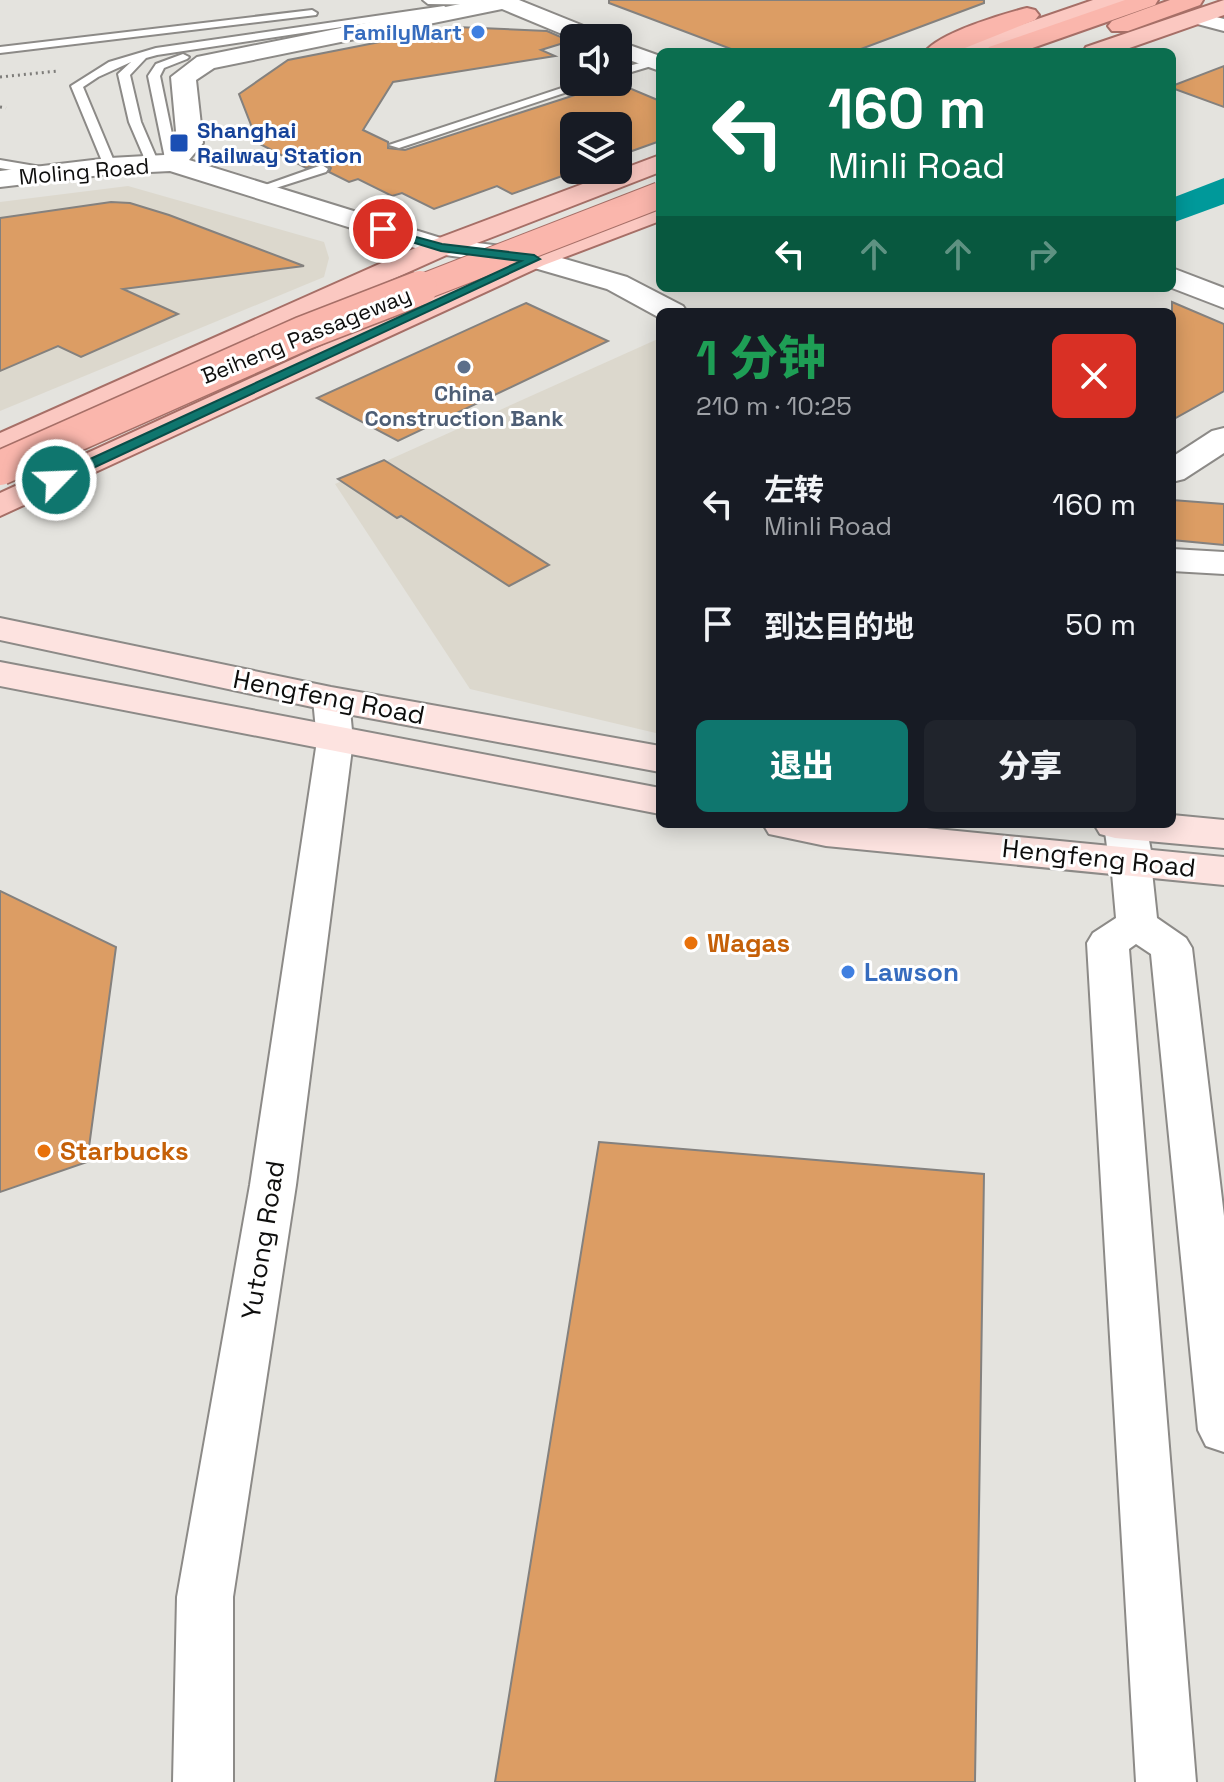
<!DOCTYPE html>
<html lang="zh">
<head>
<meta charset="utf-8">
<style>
	:root { --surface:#171b24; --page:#20242c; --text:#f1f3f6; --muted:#9ea1a6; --accent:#0f766e }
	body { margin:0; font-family:"Space Grotesk","Noto Sans SC",sans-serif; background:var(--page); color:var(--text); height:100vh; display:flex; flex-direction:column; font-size:30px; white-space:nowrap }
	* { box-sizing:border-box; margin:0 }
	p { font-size:26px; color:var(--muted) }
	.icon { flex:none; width:44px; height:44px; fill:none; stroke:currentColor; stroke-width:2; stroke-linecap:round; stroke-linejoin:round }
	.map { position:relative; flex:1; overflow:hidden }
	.details { position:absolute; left:656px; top:308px; width:520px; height:520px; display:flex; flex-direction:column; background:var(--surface); border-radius:12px; box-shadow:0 4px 20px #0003 }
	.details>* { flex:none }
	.guide { position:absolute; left:656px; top:48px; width:520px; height:244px; border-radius:12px; box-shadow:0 4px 20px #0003; background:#0b6e4f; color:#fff; overflow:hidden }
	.buttons { position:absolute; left:560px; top:24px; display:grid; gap:16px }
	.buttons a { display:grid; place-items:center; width:72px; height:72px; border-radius:12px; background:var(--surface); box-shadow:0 4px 20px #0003; font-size:40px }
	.pin { position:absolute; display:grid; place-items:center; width:68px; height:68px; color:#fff; margin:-34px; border:4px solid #fff; border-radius:50%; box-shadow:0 2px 8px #0007 }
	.me { position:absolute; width:88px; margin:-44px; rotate:66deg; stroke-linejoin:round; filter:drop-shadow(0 0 6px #0008) }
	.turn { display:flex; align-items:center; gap:28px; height:168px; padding:0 40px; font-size:36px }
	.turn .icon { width:104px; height:104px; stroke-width:2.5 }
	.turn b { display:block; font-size:56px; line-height:68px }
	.lanes { display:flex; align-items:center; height:76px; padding:0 40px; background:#0003; justify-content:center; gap:40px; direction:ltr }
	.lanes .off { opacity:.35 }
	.round { display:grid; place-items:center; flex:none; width:84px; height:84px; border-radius:12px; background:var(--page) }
	.headline { display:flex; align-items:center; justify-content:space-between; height:136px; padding:0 40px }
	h1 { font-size:48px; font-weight:800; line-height:60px; color:#1e9e55 }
	.action { display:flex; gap:16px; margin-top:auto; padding:16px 40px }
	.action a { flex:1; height:92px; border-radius:12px; background:var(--accent); color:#fff; font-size:32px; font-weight:800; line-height:92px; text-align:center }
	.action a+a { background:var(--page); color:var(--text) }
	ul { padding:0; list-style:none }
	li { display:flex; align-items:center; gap:24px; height:120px; padding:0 40px }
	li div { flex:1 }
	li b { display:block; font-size:30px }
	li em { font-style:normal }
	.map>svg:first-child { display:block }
	.built { fill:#dcd8cd }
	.water { fill:#00999a }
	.building { fill:#dc9d64; stroke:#84817e; stroke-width:2 }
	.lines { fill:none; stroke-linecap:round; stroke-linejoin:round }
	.service-casing { stroke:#8c8a87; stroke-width:4 }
	.minor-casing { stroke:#8c8a87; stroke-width:4 }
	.tertiary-casing { stroke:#8c8a87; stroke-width:4 }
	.secondary-casing { stroke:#8c8a87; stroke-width:4 }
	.primary-casing { stroke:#a66f67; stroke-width:4 }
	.trunk-casing { stroke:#a66f67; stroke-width:4 }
	.path { stroke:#7e7d7a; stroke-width:3; stroke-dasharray:2 4; stroke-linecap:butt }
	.service { fill:#fff; fill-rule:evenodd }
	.minor { fill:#fff; fill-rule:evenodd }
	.tertiary { fill:#fff; fill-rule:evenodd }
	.secondary { fill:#fde3e0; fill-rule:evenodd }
	.primary { fill:#fbc8c1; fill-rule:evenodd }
	.trunk { fill:#fab6ac; fill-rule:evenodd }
	.trunk-bridge-far1-casing { stroke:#a66f67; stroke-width:28; stroke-linecap:butt }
	.trunk-bridge-casing { stroke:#a66f67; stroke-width:37; stroke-linecap:butt }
	.path-bridge { stroke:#7e7d7a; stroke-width:3; stroke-dasharray:2 4; stroke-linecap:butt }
	.trunk-bridge-far1 { stroke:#fab6ac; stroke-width:26 }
	.trunk-bridge { stroke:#fab6ac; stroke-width:34 }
	.route { fill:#0f766e; stroke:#0a4d48; stroke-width:2 }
	.shop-dot { fill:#3f7fe0; stroke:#fff; stroke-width:3 }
	.transit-dot { fill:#1a4fb4; stroke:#fff; stroke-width:3 }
	.service-dot { fill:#5c6f8a; stroke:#fff; stroke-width:3 }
	.food-dot { fill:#e8710a; stroke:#fff; stroke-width:3 }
	.labels { text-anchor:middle; stroke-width:6; stroke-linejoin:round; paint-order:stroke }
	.far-shop-label { font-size:22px; font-weight:bold; fill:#366cbe; stroke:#fff; text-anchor:end }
	.far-transit-label { font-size:22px; font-weight:bold; fill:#164399; stroke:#fff; text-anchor:start }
	.far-street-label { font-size:22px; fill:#0e0e0d; stroke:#fff }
	.far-service-label { font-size:22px; font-weight:bold; fill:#4e5e75; stroke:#fff }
	.street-label { font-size:26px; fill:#0e0e0d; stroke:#fff }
	.food-label { font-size:26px; font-weight:bold; fill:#c56008; stroke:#fff; text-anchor:start }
	.shop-label { font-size:26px; font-weight:bold; fill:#366cbe; stroke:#fff; text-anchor:start }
</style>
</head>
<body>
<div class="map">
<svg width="1224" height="1782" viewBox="0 0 1224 1782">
	<rect width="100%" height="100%" fill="#e4e3de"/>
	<g class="built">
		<path d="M128,186L324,242L329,258L324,277L0,411V202Z"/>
		<path d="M660,338V734L470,689L335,484Z"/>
	</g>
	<path class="water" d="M1224,178V204L1172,223V198Z"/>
	<g class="building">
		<path d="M609,0H984V3L853,52H739L609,3Z"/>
		<path d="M456,27L547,31L570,41L541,50L555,56L393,82L363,130L388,142V148L405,150L615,82L660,101V141L618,156V126H574V170H579L512,194L497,186L434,209L402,193L392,196L358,179L349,182L329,172L331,168L324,162L306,168L258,143L239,94L288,60Z"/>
		<path d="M1224,66V107L1172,88V86Z"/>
		<path d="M111,202L130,203L169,215L304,266L123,289L178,314L81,357L58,346L0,371V218Z"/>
		<path d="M1172,302L1224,324V391L1172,420Z"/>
		<path d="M526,303L608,341L398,441L317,398Z"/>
		<path d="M384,460L443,497L549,565L509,586L401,516L397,518L338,479Z"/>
		<path d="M1172,500L1224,504V545L1172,540Z"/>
		<path d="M0,891L116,947L87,1162L0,1192Z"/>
		<path d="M599,1142L984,1174L975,1782H495Z"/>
	</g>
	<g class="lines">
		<g class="service-casing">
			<g id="service">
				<path d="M423,0H504L505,2L500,5L428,4Z"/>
				<path d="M444,6L449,9L448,11L157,55L146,58L130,75L141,122L159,164L153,168L147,164L129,122L118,74L131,62L98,77L83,87L116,166L114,169L104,166L71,86L109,62L156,48Z"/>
				<path d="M312,10L317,13L316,15L0,53V47Z"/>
				<path d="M183,54L189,57L187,59L164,68L160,76L178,163L172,167L166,163L148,76L156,64Z"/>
				<path d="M654,59L658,60V64L618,76V69Z"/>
				<path d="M580,82H597L399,148L389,145Z"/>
				<path d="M0,160L53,169L59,173L53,177L0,168Z"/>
				<path d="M322,165L328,169L326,172L257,194L251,190Z"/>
			</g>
		</g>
		<g class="minor-casing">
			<g id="minor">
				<path d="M1193,11L1224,19V31L1186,21L1182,17Z"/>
				<path d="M331,688L344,691L349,699L353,741L296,1185L233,1597V1782H173L177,1597L250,1185L317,741L313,699L318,691Z"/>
				<path d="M1131,849L1145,853L1151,862L1157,918L1186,938L1192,948L1224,1216V1452L1206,1446L1198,1430L1151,954L1136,944L1129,949L1196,1782H1136L1087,943L1093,933L1116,918L1111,862L1117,853Z"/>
			</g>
		</g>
		<g class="tertiary-casing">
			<g id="tertiary">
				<path d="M480,0H519L601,33L605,38L574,39L502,9L214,68L196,80L203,143L189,160L444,239L534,250L627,277L683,306L687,312H660V318L607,289L531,267L431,253L170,171L110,174L0,187V171L110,158L164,155L177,142L171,77L197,57Z"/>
				<path d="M618,41L660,56V71L618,56Z"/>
				<path d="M1172,268L1224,288V308L1172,288Z"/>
				<path d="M1224,428V453L1184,479L1172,482V457L1212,431Z"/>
				<path d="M1172,549L1224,552V574L1172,571Z"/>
				<path d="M1104,824H1146L1153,862L1146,872L1131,876L1116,872L1109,862Z"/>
			</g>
		</g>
		<g class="secondary-casing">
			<g id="secondary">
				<path d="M0,618L331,687L660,746V772L331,711L0,640Z"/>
				<path d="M0,662L660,788V814L0,686Z"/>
				<path d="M1172,815L1224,820V848L1115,838L1100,834L1094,824H1172Z"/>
				<path d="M763,824H886L1224,857V885L826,846L769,834Z"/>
			</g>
		</g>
		<g class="primary-casing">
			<g id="primary">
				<path d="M1093,0H1126L1123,5L988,52H953L956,47Z"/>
				<path d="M1224,0V15L1118,52H1083L1086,47Z"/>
				<path d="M660,155V172L451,253L0,455V433L431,241Z"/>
				<path d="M660,203V221L544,265L0,516V493L524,253Z"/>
			</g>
		</g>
		<g class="trunk-casing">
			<g id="trunk">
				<path d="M1125,0H1158L1155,5L1021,52H986L989,47Z"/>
				<path d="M1170,0H1203L1200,5L1128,31H1112L1108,26L1112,21Z"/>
				<path d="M1027,8L1035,10L1039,15L1035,20L955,52H925C939,33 1003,14 1027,8Z"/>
			</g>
		</g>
		<g class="path">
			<path d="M0,77L58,71"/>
			<path d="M0,107L6,108"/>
		</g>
		<use href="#service" class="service"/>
		<use href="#minor" class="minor"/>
		<use href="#tertiary" class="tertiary"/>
		<use href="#secondary" class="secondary"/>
		<use href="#primary" class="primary"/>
		<use href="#trunk" class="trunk"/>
		<g class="trunk-bridge-far1-casing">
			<path id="trunk-bridge-far1" d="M415,290L660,195"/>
		</g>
		<g class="trunk-bridge-casing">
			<path id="trunk-bridge" d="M0,468L304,333L420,288"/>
		</g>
		<path class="path-bridge" d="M606,170L619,177"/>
		<use href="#trunk-bridge-far1" class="trunk-bridge-far1"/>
		<use href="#trunk-bridge" class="trunk-bridge"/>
	</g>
	<path class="route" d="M379,227L442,244L534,255L540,259L61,483H51V477L521,261L441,251L379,232Z"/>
	<g class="shop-dot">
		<circle cx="478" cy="32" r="8"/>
		<circle cx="848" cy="972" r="8"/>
	</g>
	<rect class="transit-dot" x="169" y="133" width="20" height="20" rx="4"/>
	<circle class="service-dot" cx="464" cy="367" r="8"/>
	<g class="food-dot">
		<circle cx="691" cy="943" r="8"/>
		<circle cx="44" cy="1151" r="8"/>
	</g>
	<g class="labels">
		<g class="far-shop-label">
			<text x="462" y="40">FamilyMart</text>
		</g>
		<g class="far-transit-label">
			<text x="197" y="138">Shanghai<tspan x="197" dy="25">Railway Station</tspan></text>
		</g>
		<g class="far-street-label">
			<text transform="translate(84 171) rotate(-5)" y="8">Moling Road</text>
			<text transform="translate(306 335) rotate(-22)" y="8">Beiheng Passageway</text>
		</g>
		<g class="far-service-label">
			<text x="464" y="401">China<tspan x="464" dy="25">Construction Bank</tspan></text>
		</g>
		<g class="street-label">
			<text transform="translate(329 697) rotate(11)" y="9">Hengfeng Road</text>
			<text transform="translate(1099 858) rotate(6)" y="9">Hengfeng Road</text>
			<text transform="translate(263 1240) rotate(-81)" y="9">Yutong Road</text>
		</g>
		<g class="food-label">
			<text x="707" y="952">Wagas</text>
			<text x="60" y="1160">Starbucks</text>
		</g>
		<g class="shop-label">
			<text x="864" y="981">Lawson</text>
		</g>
	</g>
</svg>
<div class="buttons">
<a><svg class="icon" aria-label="sound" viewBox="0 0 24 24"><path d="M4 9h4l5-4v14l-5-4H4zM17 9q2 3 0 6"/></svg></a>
<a><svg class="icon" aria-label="layers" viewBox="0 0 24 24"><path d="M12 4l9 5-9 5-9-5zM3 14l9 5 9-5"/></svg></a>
</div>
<div class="pin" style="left:383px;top:229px;background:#d93025"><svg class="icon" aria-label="arrive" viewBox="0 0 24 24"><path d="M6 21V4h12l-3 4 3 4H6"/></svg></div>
<svg class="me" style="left:56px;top:480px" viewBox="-20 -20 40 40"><circle r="17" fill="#0f766e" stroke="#fff" stroke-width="3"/><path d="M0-11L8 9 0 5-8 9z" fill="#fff"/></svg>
<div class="guide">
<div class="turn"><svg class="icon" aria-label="left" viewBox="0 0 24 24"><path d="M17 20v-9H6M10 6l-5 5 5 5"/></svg><div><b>160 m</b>Minli Road</div></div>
<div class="lanes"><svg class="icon" aria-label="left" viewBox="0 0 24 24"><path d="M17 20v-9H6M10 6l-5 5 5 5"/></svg><svg class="icon off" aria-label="ahead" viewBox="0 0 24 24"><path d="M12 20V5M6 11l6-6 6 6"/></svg><svg class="icon off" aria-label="ahead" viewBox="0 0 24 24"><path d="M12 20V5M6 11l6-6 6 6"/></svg><svg class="icon off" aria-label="right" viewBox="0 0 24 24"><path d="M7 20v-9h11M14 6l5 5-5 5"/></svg></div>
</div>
<section class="details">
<div class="headline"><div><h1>1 分钟</h1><p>210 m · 10:25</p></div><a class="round" style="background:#d93025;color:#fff"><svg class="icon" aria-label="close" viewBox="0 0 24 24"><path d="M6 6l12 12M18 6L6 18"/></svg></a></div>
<ul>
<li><svg class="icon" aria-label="left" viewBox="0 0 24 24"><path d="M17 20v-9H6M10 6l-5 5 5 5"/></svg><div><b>左转</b><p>Minli Road</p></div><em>160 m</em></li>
<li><svg class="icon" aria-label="arrive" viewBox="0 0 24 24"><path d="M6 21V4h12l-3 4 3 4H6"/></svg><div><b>到达目的地</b></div><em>50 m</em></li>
</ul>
<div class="action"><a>退出</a><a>分享</a></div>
</section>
</div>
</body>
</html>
